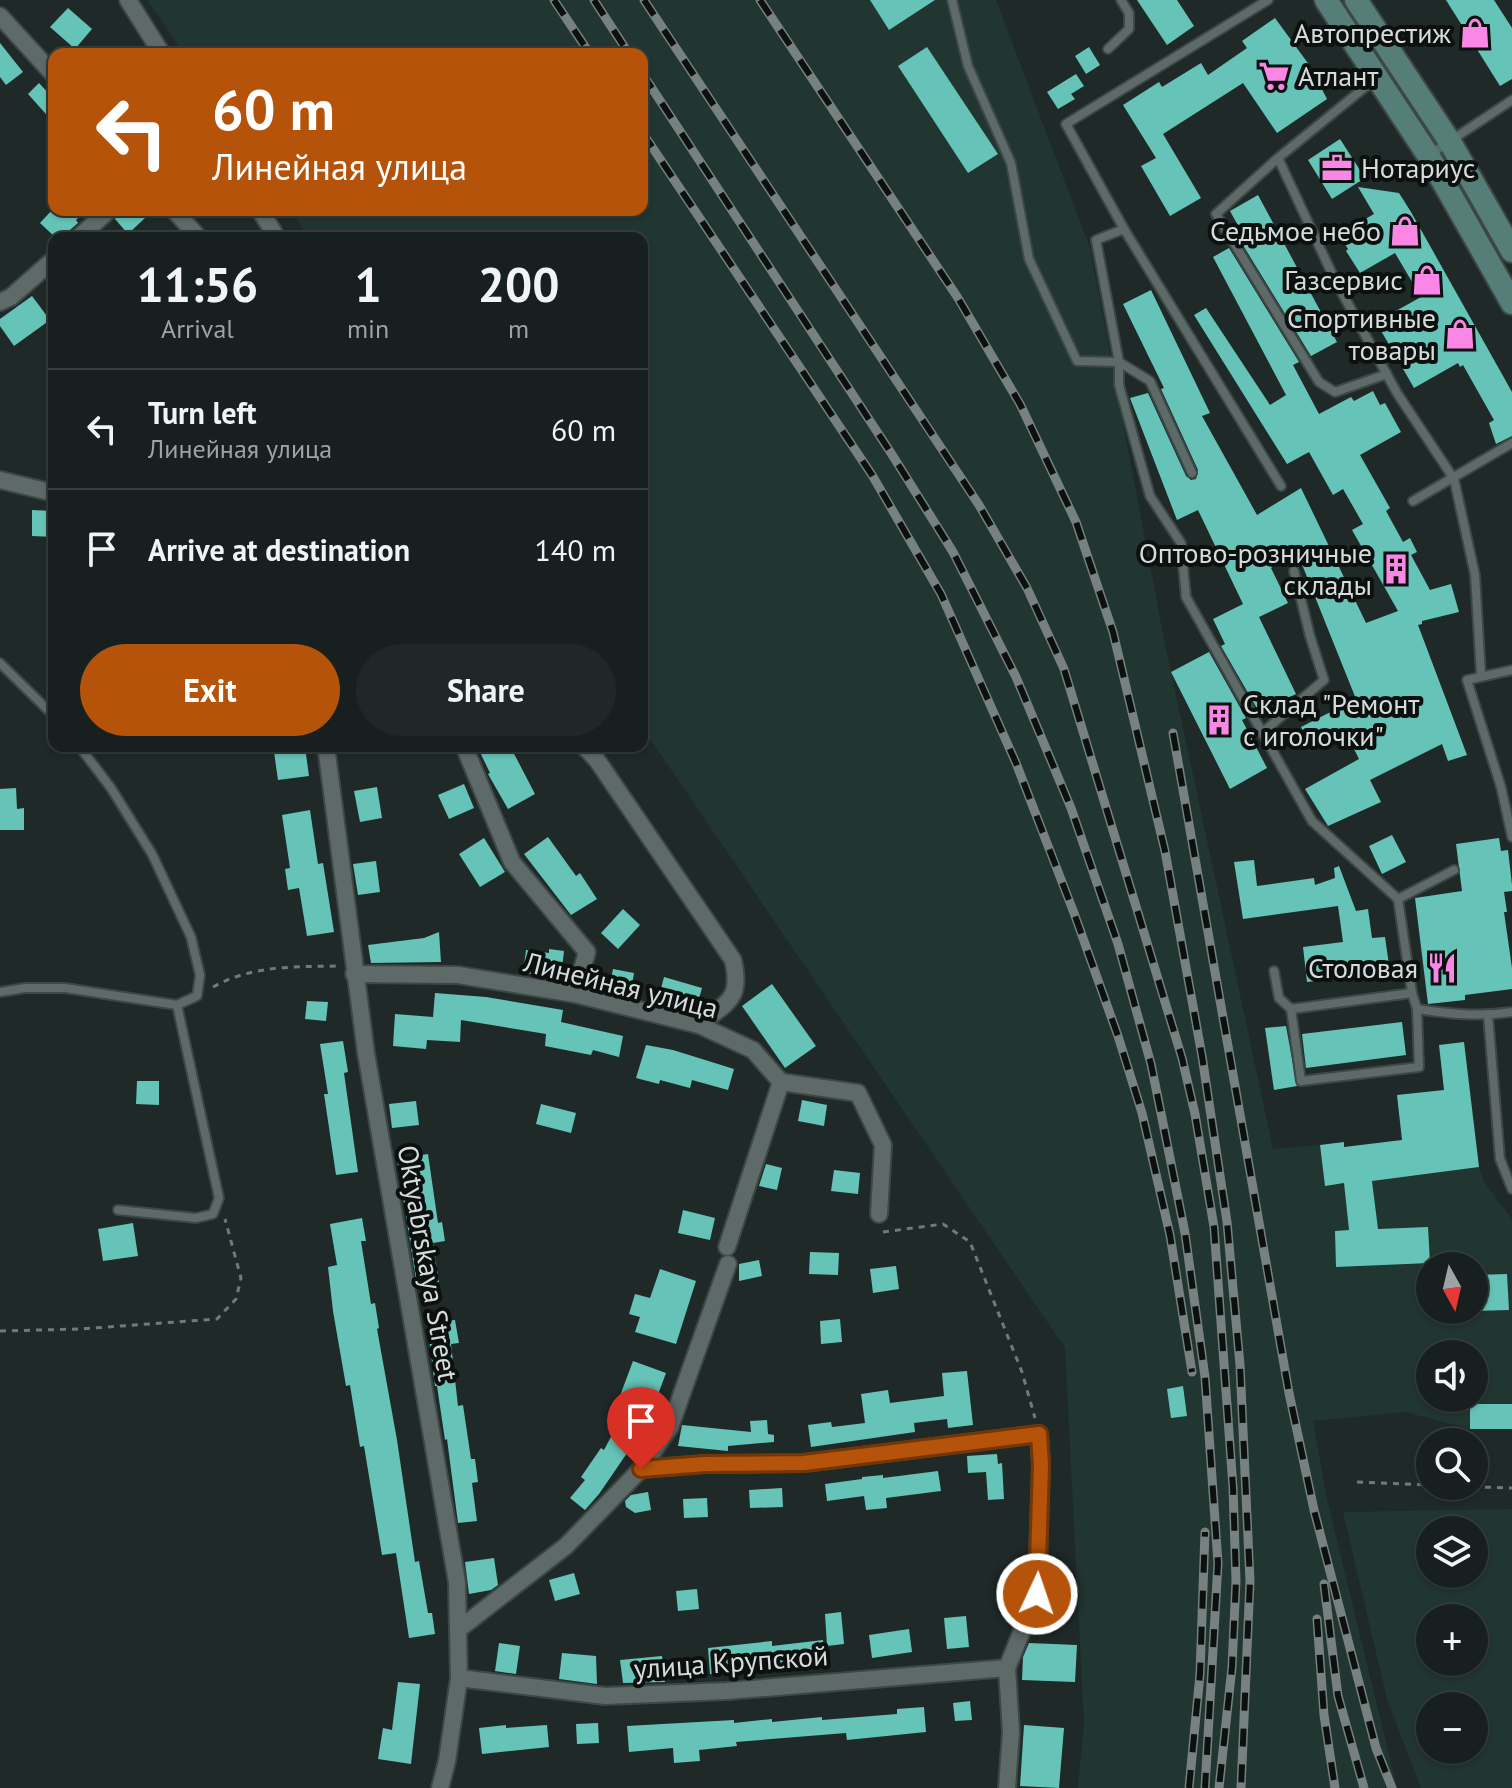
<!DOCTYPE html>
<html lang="en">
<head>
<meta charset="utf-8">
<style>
	:root { --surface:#17201e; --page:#202827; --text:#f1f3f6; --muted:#9ea3a4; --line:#363e3c; --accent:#b45309 }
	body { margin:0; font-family:"PT Sans",sans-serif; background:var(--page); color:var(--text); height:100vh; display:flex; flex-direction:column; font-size:30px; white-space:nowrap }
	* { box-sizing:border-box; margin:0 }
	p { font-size:26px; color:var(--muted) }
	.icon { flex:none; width:44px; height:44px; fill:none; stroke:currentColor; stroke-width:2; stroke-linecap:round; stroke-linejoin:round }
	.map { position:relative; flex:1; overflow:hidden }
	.drawer { position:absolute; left:48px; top:232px; width:600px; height:520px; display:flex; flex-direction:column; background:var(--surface); border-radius:16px; box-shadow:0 2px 6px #0004,0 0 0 2px var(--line) }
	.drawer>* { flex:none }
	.guide { position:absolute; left:48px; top:48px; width:600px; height:168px; border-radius:16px; box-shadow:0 2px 6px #0004,0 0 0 2px var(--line); background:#b45309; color:#fff; overflow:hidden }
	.needle { width:52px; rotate:172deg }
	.controls { position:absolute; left:1416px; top:1252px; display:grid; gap:16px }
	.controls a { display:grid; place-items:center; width:72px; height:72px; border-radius:50%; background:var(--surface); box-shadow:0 2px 6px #0004,0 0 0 2px var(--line); font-size:40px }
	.pin { position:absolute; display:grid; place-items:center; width:68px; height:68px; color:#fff; margin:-82px -34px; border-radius:50% 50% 50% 0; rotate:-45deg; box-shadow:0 0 8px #0007 }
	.pin .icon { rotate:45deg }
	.me { position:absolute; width:88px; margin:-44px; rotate:3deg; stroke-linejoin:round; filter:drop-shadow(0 0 6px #0008) }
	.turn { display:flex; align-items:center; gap:28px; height:168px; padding:0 32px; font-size:36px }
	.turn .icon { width:104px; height:104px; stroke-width:2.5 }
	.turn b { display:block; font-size:56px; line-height:68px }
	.eta { display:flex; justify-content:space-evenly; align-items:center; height:136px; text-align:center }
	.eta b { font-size:48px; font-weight:800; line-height:56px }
	.primary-button { display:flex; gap:16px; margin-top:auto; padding:16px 32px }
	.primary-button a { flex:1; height:92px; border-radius:48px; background:var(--accent); color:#fff; font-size:32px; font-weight:800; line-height:92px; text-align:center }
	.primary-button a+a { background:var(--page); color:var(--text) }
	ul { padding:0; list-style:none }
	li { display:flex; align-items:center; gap:24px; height:120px; padding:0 32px; border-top:2px solid var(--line) }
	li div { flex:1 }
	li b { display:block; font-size:30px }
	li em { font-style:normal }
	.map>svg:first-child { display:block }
	.built { fill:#213531; fill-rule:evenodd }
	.building { fill:#65c4b7 }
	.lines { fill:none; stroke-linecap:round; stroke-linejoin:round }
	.service-casing { stroke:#3d4746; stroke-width:12 }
	.minor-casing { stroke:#3d4746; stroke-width:20 }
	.secondary-casing { stroke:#3d4746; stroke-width:26 }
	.path { stroke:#717a78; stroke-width:3; stroke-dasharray:6 6; stroke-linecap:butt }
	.service { stroke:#5d6a68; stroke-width:8 }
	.minor { stroke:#5d6a68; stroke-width:16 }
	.secondary { stroke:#567e79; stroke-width:22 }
	.rail-casing { stroke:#77817f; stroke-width:9 }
	.rail { stroke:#0c1110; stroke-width:6; stroke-dasharray:18; stroke-linecap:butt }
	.route-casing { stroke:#753606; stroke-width:20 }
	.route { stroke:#b45309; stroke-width:14 }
	.labels { text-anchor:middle; stroke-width:8; stroke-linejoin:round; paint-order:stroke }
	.poi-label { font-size:28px; fill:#d5dcdb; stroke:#0c1110; text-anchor:end }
	.street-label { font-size:28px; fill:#d5dcdb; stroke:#0c1110 }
</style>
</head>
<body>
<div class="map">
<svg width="1512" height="1788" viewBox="0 0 1512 1788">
	<rect width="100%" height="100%" fill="#1f2a28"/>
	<g class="built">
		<path d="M147,0H996L1090,248L1163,634L1273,1149L1320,1145L1325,1185L1344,1183L1347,1210L1375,1207L1372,1181L1479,1167L1484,1182L1512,1219V1429H1470L1405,1412L1313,1421L1327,1499L1397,1788H1078L1084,1723L1065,1348L642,727V238H309L290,210H642V54H184ZM1430,1266H1474V1310H1430ZM1430,1354H1474V1398H1430Z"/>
		<path d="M1512,1509V1788H1421L1387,1699L1343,1512ZM1430,1530H1474V1574H1430ZM1430,1618H1474V1662H1430ZM1430,1706H1474V1750H1430Z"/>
	</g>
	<g class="building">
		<path d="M870,0H935L889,30Z"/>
		<path d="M1137,0H1177L1194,26L1167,45Z"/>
		<path d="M1446,0H1494L1512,28V79L1500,86Z"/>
		<path d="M68,8L92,29L75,49L50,27Z"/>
		<path d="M1275,18L1310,66L1327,99L1277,133L1243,83L1163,134L1201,198L1170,216L1141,166L1156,158L1123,105L1159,82L1162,87L1201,63L1208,75L1247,48L1242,41Z"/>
		<path d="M0,43L23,72L6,85L0,77Z"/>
		<path d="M927,47L998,154L968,173L898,66Z"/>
		<path d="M1089,47L1100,65L1086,74L1075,56Z"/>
		<path d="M1076,74L1084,86L1071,94L1075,99L1058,109L1047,92Z"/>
		<path d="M39,83L54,99V123L28,94Z"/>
		<path d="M1340,139L1365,178L1332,199L1308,160Z"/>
		<path d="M1358,187L1399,193L1411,212L1512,392V436L1496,444L1489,423L1494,420L1463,365L1460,367L1458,363L1414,388L1376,322L1421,297L1395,253L1360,273L1346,251L1348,249L1339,234L1374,214Z"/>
		<path d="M1258,195L1337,342L1311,356L1241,242L1246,240L1230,211Z"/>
		<path d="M52,210H71L79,217L76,220L78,223L70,230L67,238H56L40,223Z"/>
		<path d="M120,210H138L145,218L128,234L115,219Z"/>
		<path d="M1229,248L1299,362L1293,365L1319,414L1351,397L1354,401L1373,391L1380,405L1385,403L1401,432L1360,455L1390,508L1386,511L1403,542L1410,538L1417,552L1411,555L1430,590L1451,584L1459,612L1422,621V624L1418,625L1467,755L1448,761L1442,744L1370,780L1381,802L1328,826L1305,789L1359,759L1344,729L1311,746L1301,727L1356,699L1297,552L1271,568L1288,603L1259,617L1296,694L1259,712L1221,646L1225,644L1213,619L1243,604L1198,510L1177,520L1130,398L1148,393L1186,476L1191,480L1196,479L1198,470L1161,389L1164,388L1123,304L1151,290L1210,413L1202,416L1257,515L1301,488L1366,623L1398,611L1352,530L1363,524L1343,489L1333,495L1309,452L1287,464L1194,315L1206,308L1270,405L1286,395L1213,257Z"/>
		<path d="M32,296L50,320L14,346L0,326V319Z"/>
		<path d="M32,510L54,511V537L32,536Z"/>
		<path d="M1209,652L1246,718L1242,720L1267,768L1230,789L1171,672Z"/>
		<path d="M477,746H510L535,794L508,809L488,774L490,773Z"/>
		<path d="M305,747L309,776L278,780L274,752Z"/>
		<path d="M464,784L474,808L449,819L438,795Z"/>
		<path d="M377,787L382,818L360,822L354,791Z"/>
		<path d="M16,788L17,809L24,808V830H0V789Z"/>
		<path d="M310,810L318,864L323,863L334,932L307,936L299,888L288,890L285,869L290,868L282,815Z"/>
		<path d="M1392,835L1406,862L1382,874L1369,846Z"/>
		<path d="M548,837L576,876L580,873L597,899L571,915L524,854Z"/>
		<path d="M484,838L505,872L480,887L459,854Z"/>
		<path d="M1499,838L1501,851L1508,850L1512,885V891L1504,892L1507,912H1504L1512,968V989L1465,995V1000L1428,1004L1415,898L1462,891L1456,844Z"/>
		<path d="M1254,860L1257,886L1314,878L1315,885L1335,878L1334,868L1339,866L1356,911L1368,909L1372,938L1385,937L1390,972L1307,982L1303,947L1343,942L1338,906L1243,919L1234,862Z"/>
		<path d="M376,861L380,892L358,895L353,864Z"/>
		<path d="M623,909L640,925L618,949L601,933Z"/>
		<path d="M439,932L441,962L371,963L368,945L424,938Z"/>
		<path d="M549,949L564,951L561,978L523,973L526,950L549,953Z"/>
		<path d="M613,969L634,973L631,991L609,988Z"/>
		<path d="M664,977L702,988L697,1006L659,996Z"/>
		<path d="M772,984L816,1046L785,1068L742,1006Z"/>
		<path d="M435,993L486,997L563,1010L561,1022L623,1036L619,1057L593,1050L591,1055L545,1046L546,1034L461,1020L460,1042L427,1040L426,1049L393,1046L395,1014L433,1017Z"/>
		<path d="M307,1001L328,1002L326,1021L305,1019Z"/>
		<path d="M1402,1022L1406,1055L1306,1068L1302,1034Z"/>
		<path d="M1286,1026L1297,1086L1274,1090L1265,1028Z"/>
		<path d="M343,1041L348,1072L344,1073L358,1172L336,1175L324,1094H328L320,1044Z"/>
		<path d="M1464,1042L1479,1167L1372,1181L1378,1229L1428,1227L1430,1263L1336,1267L1335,1231L1349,1230L1344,1183L1325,1186L1320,1145L1344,1142V1147L1402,1140L1397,1095L1444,1090L1439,1045Z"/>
		<path d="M646,1045L673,1050L734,1069L728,1090L692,1080L690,1088L660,1080L659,1084L636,1078Z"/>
		<path d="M137,1081H159V1105L136,1104Z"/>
		<path d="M802,1100L827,1105L824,1126L798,1121Z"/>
		<path d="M416,1101L419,1125L392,1128L389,1104Z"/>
		<path d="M541,1104L576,1113L571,1133L536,1124Z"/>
		<path d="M428,1154L438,1223L442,1222L445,1241L433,1243L439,1282L417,1286L397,1159Z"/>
		<path d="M766,1164L782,1168L777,1190L759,1186Z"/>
		<path d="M834,1170L860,1173L858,1194L831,1191Z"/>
		<path d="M683,1210L715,1218L710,1240L678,1233Z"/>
		<path d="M362,1218L366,1241H361L371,1304L375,1303L379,1328L377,1329L397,1440L415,1562L419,1561L428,1613H432L435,1634L409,1638L396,1553L382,1555L364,1446L360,1447L350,1385L346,1386L333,1311L328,1267L337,1265L330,1224Z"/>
		<path d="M133,1223L138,1256L103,1261L98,1229Z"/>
		<path d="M810,1252L839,1253L838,1275L809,1274Z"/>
		<path d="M759,1260L762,1276L739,1281V1264Z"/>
		<path d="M896,1266L899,1289L873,1293L870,1269Z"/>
		<path d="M660,1269L696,1281L676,1344L635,1332L640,1317L629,1314L635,1294L650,1298Z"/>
		<path d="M1507,1274L1509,1310L1474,1311V1275Z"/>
		<path d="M840,1319L842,1342L821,1344L820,1321Z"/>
		<path d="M455,1320L459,1343L451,1344L458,1406L463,1405L471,1459H475L478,1482L472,1483L477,1521L458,1523L447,1439L445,1440L437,1386H435L427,1323Z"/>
		<path d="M633,1361L666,1373L653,1408L636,1440L599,1494L585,1510L570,1498L585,1480L581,1477L601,1448L604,1450L632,1397L621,1393Z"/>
		<path d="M967,1371L973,1425L948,1428L947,1419L914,1423L915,1432L811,1447L808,1425L831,1422L832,1427L865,1423L861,1394L888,1390L890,1403L944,1396L942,1373Z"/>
		<path d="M1183,1386L1187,1416L1171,1418L1167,1389Z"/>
		<rect x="1470" y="1404" width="42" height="25"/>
		<path d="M767,1420L768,1434L774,1435V1442L728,1446V1451L678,1446L682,1425L751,1432L750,1421Z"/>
		<path d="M997,1454L998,1464L1002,1463L1004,1499L988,1500L986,1472L968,1473L967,1456Z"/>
		<path d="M938,1471L941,1491L886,1498L887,1508L866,1510L864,1496L827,1501L825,1484L862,1479V1477L883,1475V1478Z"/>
		<path d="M782,1488L783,1507L750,1508L749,1490Z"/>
		<path d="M648,1492L651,1510L635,1513L626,1507L625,1501L631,1495Z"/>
		<path d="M707,1498L708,1517L684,1518L683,1499Z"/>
		<path d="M494,1558L498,1585L491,1590L469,1594L465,1562Z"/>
		<path d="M574,1573L580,1594L555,1601L549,1580Z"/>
		<path d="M697,1589L699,1609L678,1611L676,1591Z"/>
		<path d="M841,1612L844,1644L827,1646L825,1614Z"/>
		<path d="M966,1616L969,1647L947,1649L944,1618Z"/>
		<path d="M909,1629L912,1652L872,1658L869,1635Z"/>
		<path d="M823,1640L825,1662L710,1674L708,1648L772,1641V1646Z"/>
		<path d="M499,1643L520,1646L516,1674L495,1671Z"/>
		<path d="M1029,1643L1077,1645L1075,1682L1022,1680L1023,1657Z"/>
		<path d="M562,1653L596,1656L597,1684L559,1679Z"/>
		<path d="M662,1656L665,1682L623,1683L620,1660Z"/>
		<path d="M398,1682L420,1684L411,1764L378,1759L383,1728L392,1730Z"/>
		<path d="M970,1701L972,1720L955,1721L953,1703Z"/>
		<path d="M924,1707L926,1732L847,1740L846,1733L736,1742L737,1746L699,1750L700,1761L674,1763L673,1748L629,1752L627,1726L734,1720V1723L772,1719V1722L822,1717V1720L897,1714V1709Z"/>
		<path d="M598,1723L599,1743L577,1744L576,1724Z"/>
		<path d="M506,1725V1728L547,1725L549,1747L482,1754L479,1728Z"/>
		<path d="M1024,1725L1064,1728L1059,1788L1020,1786Z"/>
	</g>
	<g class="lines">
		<g class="service-casing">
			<g id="service">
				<path d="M952,0L968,66L1011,163L1029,259L1077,361L1119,362V385L1150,496L1181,543L1186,597L1312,821L1398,899"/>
				<path d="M1108,49L1129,29V13L1121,0"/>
				<path d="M1375,79L1278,158L1216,214L1319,382L1335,392L1387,374"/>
				<path d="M1429,155L1512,100"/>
				<path d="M1278,158L1335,280L1397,393L1454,479L1475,575L1481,675"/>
				<path d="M1124,229L1066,124L1268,0"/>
				<path d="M1192,473L1150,381L1119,362L1096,240L1124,229L1281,486"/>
				<path d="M1413,501L1512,443"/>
				<path d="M0,663L54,716"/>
				<path d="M1512,670L1467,680L1501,787L1512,837"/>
				<path d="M1263,732L1324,680L1310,636L1294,571"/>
				<path d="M1274,971L1279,998L1291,1009L1412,993L1417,1009C1450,1014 1479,1017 1512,1012"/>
				<path d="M0,992L25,988H65L177,1005L197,996L200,975L191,937L152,854L111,788L79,746"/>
				<path d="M1412,993L1398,899L1454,870"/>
				<path d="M1291,1009L1301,1081L1419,1067L1417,1009"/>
				<path d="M1488,1015L1500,1159L1512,1189"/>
				<path d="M118,1210L196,1218L213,1214L219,1198L177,1005"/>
			</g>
		</g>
		<g class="minor-casing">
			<g id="minor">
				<path d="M128,0L162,54"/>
				<path d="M0,16L54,75"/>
				<path d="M174,210L199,238"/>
				<path d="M260,210L277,238"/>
				<path d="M78,238L109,210"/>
				<path d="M0,302L11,297L54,259"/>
				<path d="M0,480L54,493"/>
				<path d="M326,746L366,1053L457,1582L459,1678L447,1761L440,1788"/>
				<path d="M464,746L512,862L587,952L575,994"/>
				<path d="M584,746L597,760L733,960C742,1000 728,1001 699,1025"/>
				<path d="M354,974L458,975L575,994L699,1025L753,1050L781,1082L727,1247"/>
				<path d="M781,1082L858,1093L883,1145L879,1214"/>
				<path d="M641,1469L705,1464L804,1463L1039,1434L1041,1465L1037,1594L1007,1668L1011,1732L1007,1788"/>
				<path d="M459,1629L566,1546L641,1469L670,1427L728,1264"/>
				<path d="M459,1678L605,1696L727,1691L1007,1668"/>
			</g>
		</g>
		<g class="secondary-casing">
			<g id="secondary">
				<path d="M1326,0L1428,155L1512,303"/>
				<path d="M1356,0L1450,142L1512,251"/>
			</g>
		</g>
		<g class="path">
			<path d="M213,987C252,965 294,967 338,966"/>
			<path d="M883,1232L943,1224L970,1242L1022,1372L1035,1418"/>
			<path d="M0,1331L80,1329L217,1319L236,1299L241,1278L225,1219"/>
			<path d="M1357,1482L1430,1485"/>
			<path d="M1449,1486L1512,1488"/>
		</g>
		<use href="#service" class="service"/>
		<use href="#minor" class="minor"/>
		<use href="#secondary" class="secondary"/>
		<g class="rail-casing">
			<g id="rail">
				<path d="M554,0L590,54"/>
				<path d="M594,0L629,54"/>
				<path d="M644,0L979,505L1027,588L1064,669L1182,1058L1195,1114L1214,1227L1233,1487L1236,1581L1232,1667L1219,1788"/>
				<path d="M760,0L958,298L1020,404L1076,522L1113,632L1165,851L1202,1056L1227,1222L1240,1365L1250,1581L1241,1788"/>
				<path d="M642,73L891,453L953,552L1016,677L1071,808L1118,944L1151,1064L1165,1133L1185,1233L1205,1377L1218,1563L1205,1788"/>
				<path d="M642,132L872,475L941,594L1016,763L1074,913L1118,1036L1142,1113L1170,1235L1192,1372"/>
				<path d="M1173,733L1289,1393L1314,1510L1376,1748L1392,1788"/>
				<path d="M1324,1584L1338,1696L1364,1788"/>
				<path d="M1317,1619L1324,1715L1335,1788"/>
				<path d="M1189,1788L1200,1674L1205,1532"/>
			</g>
		</g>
		<use href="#rail" class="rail"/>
	</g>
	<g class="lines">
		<g class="route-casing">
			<path id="route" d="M641,1469L705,1464L804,1463L1039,1434L1041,1465L1037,1594"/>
		</g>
		<use href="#route" class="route"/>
	</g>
	<defs>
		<g id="shop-bare" transform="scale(2.4)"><path d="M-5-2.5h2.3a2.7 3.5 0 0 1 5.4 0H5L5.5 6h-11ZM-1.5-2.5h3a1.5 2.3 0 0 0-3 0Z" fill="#fa87e6" stroke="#0c1110" stroke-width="2.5" paint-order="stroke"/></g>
		<g id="supermarket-bare" transform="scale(2.4)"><path d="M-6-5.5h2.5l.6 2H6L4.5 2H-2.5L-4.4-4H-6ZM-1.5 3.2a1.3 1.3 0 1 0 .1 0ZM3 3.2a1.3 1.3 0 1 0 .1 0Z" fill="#fa87e6" stroke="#0c1110" stroke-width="2.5" paint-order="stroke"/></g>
		<g id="office-bare" transform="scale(2.4)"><path d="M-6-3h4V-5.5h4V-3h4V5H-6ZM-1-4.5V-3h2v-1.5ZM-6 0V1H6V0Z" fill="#fa87e6" stroke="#0c1110" stroke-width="2.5" paint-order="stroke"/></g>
		<g id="building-bare" transform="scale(2.4)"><path d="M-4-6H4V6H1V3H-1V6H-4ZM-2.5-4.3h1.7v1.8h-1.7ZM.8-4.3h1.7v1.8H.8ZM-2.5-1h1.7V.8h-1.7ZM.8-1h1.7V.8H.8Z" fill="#fa87e6" stroke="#0c1110" stroke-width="2.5" paint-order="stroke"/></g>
		<g id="restaurant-bare" transform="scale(2.4)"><path d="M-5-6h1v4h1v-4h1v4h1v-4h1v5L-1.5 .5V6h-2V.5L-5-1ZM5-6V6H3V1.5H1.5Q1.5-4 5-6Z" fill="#fa87e6" stroke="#0c1110" stroke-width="2.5" paint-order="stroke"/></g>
	</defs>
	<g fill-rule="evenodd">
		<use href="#shop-bare" x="1475" y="33"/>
		<use href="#supermarket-bare" x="1274" y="76"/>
		<use href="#office-bare" x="1337" y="168"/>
		<use href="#shop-bare" x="1405" y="231"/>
		<use href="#shop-bare" x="1427" y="280"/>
		<use href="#shop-bare" x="1460" y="334"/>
		<use href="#building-bare" x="1396" y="569"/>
		<use href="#building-bare" x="1219" y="720"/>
		<use href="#restaurant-bare" x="1442" y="968"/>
	</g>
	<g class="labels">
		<g class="poi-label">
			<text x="1451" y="43">Автопрестиж</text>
			<text x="1298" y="86" text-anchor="start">Атлант</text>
			<text x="1361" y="178" text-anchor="start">Нотариус</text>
			<text x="1381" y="241">Седьмое небо</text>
			<text x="1403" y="290">Газсервис</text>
			<text x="1436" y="328">Спортивные<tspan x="1436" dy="32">товары</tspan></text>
			<text x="1372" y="563">Оптово-розничные<tspan x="1372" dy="32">склады</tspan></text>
			<text x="1243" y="714" text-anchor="start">Склад "Ремонт<tspan x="1243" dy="32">с иголочки"</tspan></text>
			<text x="1418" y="978">Столовая</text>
		</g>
		<g class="street-label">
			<text transform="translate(621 985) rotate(14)" y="10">Линейная улица</text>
			<text transform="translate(428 1263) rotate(80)" y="10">Oktyabrskaya Street</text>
			<text transform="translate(731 1662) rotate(-4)" y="10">улица Крупской</text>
		</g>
	</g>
</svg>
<div class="controls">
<a><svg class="needle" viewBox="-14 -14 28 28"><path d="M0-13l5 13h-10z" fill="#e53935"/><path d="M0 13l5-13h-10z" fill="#9ea3a4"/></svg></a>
<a><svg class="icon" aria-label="sound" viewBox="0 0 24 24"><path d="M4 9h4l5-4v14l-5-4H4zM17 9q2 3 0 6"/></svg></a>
<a><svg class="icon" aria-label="search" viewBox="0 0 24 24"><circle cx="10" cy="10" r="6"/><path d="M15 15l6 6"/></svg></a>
<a><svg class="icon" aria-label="layers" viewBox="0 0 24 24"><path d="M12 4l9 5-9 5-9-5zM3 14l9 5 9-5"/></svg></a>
<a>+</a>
<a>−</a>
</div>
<div class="pin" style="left:641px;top:1469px;background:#d93025"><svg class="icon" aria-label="arrive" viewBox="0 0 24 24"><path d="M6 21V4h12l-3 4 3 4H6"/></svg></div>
<svg class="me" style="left:1037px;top:1594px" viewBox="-20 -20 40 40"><circle r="17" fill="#b45309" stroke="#fff" stroke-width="3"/><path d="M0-11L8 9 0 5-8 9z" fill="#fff"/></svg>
<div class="guide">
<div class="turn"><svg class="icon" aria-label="left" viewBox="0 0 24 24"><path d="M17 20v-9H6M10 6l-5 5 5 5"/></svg><div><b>60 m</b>Линейная улица</div></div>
</div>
<section class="drawer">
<div class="eta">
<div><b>11:56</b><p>Arrival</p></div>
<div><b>1</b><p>min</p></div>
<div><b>200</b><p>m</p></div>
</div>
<ul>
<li><svg class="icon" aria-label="left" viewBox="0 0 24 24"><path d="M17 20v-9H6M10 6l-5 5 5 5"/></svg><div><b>Turn left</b><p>Линейная улица</p></div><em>60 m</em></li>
<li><svg class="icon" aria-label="arrive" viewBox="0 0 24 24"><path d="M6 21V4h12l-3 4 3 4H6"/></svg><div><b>Arrive at destination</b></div><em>140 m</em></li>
</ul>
<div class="primary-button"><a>Exit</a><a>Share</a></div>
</section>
</div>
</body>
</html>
